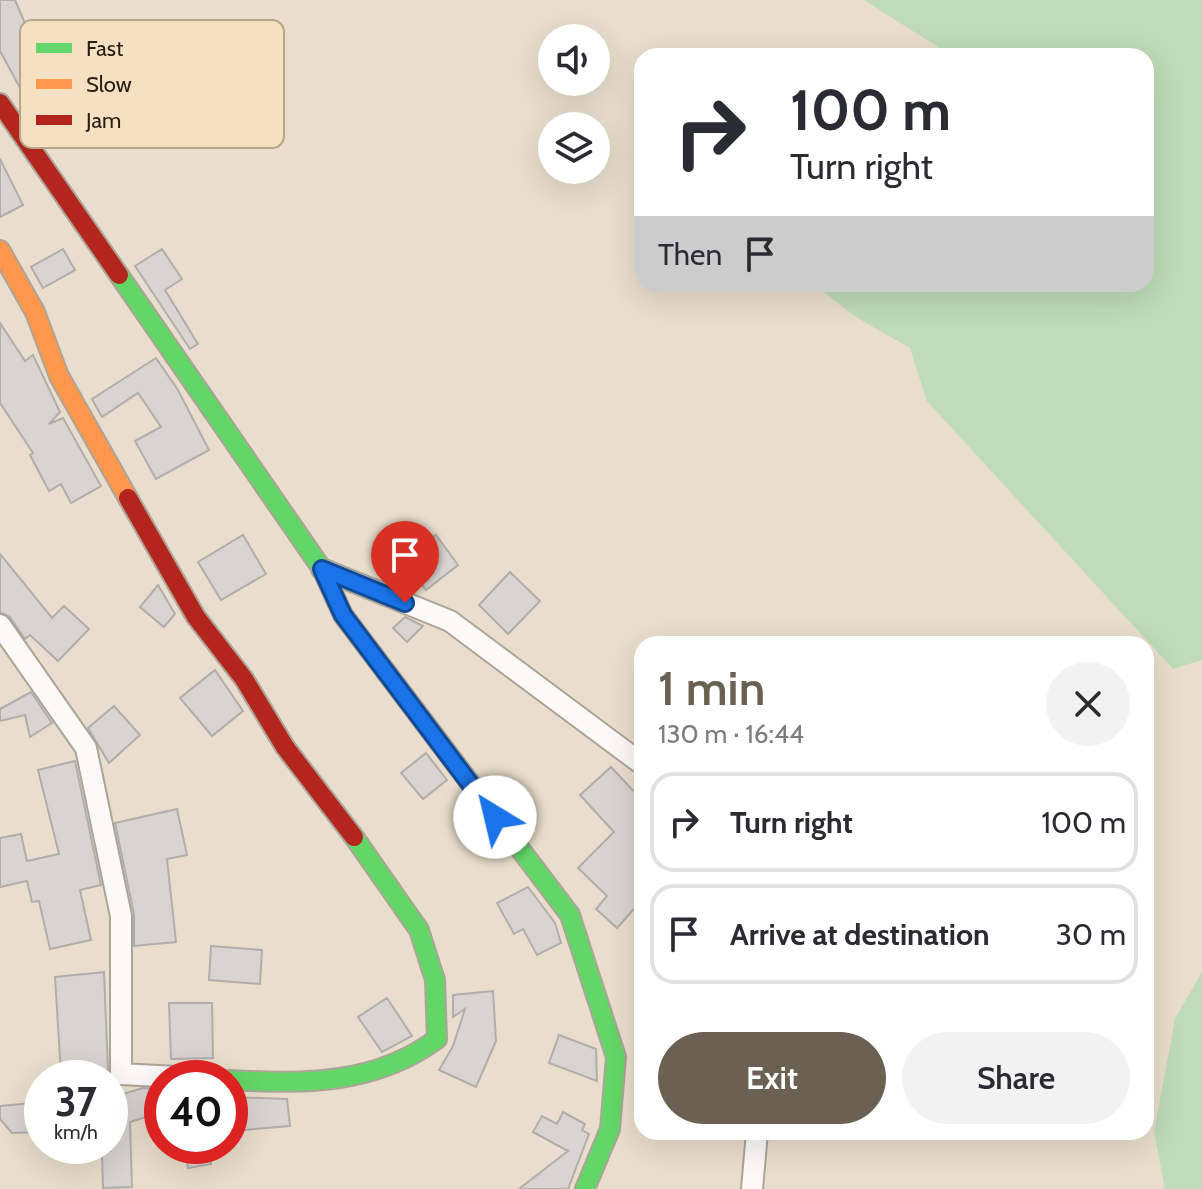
<!DOCTYPE html>
<html lang="en">
<head>
<meta charset="utf-8">
<style>
	:root { --surface:#fff; --page:#f2f2f3; --text:#2b2b33; --muted:#7c7c81; --line:#e1e1e2; --accent:#6a6153 }
	body { margin:0; font-family:Cabin,sans-serif; background:var(--page); color:var(--text); height:100vh; display:flex; flex-direction:column; font-size:30px; white-space:nowrap }
	* { box-sizing:border-box; margin:0 }
	p { font-size:26px; color:var(--muted) }
	.icon { flex:none; width:44px; height:44px; fill:none; stroke:currentColor; stroke-width:2; stroke-linecap:round; stroke-linejoin:round }
	.map { position:relative; flex:1; overflow:hidden }
	.details { position:absolute; left:634px; top:636px; width:520px; height:504px; display:flex; flex-direction:column; background:var(--surface); border-radius:24px; box-shadow:0 8px 32px #0002 }
	.details>* { flex:none }
	.guide { position:absolute; left:634px; top:48px; width:520px; height:244px; border-radius:24px; box-shadow:0 8px 32px #0002; background:#fff; color:var(--text); overflow:hidden }
	.tools { position:absolute; left:538px; top:24px; display:grid; gap:16px }
	.tools a { display:grid; place-items:center; width:72px; height:72px; border-radius:50%; background:var(--surface); box-shadow:0 8px 32px #0002; font-size:40px }
	.speed { position:absolute; left:24px; top:1060px; display:flex; gap:16px; font-size:40px; font-weight:700; text-align:center }
	.speed>* { display:grid; place-content:center; width:104px; height:104px; border-radius:50%; background:var(--surface); box-shadow:0 8px 32px #0002; line-height:1 }
	.speed small { font-size:20px; font-weight:400 }
	.speed .limit { border:12px solid #d22; background:#fff; color:#111 }
	.pin { position:absolute; display:grid; place-items:center; width:68px; height:68px; color:#fff; margin:-82px -34px; border-radius:50% 50% 50% 0; rotate:-45deg; box-shadow:0 0 8px #0007 }
	.pin .icon { rotate:45deg }
	.me { position:absolute; width:88px; margin:-44px; rotate:324deg; stroke-linejoin:round; filter:drop-shadow(0 0 6px #0008) }
	.turn { display:flex; align-items:center; gap:28px; height:168px; padding:0 24px; font-size:36px }
	.turn .icon { width:104px; height:104px; stroke-width:2.5 }
	.turn b { display:block; font-size:56px; line-height:68px }
	.then { display:flex; align-items:center; height:76px; padding:0 24px; background:#0003; gap:16px; font-size:30px }
	.round { display:grid; place-items:center; flex:none; width:84px; height:84px; border-radius:42px; background:var(--page) }
	.overview { display:flex; align-items:center; justify-content:space-between; height:136px; padding:0 24px }
	h1 { font-size:48px; font-weight:600; line-height:60px; color:var(--accent) }
	.action { display:flex; gap:16px; margin-top:auto; padding:16px 24px }
	.action a { flex:1; height:92px; border-radius:48px; background:var(--accent); color:#fff; font-size:32px; font-weight:600; line-height:92px; text-align:center }
	.action a+a { background:var(--page); color:var(--text) }
	ul { padding:0; list-style:none }
	li { display:flex; align-items:center; gap:24px; height:100px; margin:0 16px 12px; padding:0 8px; border:4px solid var(--line); border-radius:24px }
	li div { flex:1 }
	li b { display:block; font-size:30px }
	li em { font-style:normal }
	.map>svg:first-child { display:block }
	.green { fill:#bfdbb8 }
	.building { fill:#d8d4d2; stroke:#b2adab; stroke-width:2 }
	.lines { fill:none; stroke-linecap:round; stroke-linejoin:round }
	.street-casing { stroke:#aca497; stroke-width:24 }
	.fast-casing { stroke:#aca497; stroke-width:22 }
	.slow-casing { stroke:#aca497; stroke-width:22 }
	.jam-casing { stroke:#aca497; stroke-width:22 }
	.street { stroke:#fcfaf8; stroke-width:20 }
	.fast { stroke:#63d668; stroke-width:18 }
	.slow { stroke:#ff974d; stroke-width:18 }
	.jam { stroke:#b3261e; stroke-width:18 }
	.route-casing { stroke:#114b97; stroke-width:20 }
	.route { stroke:#1a73e8; stroke-width:14 }
	.key { fill:#f5e1c1; stroke:#b7a68c; stroke-width:2 }
	.key-label { font-size:22px; fill:#251e12 }
</style>
</head>
<body>
<div class="map">
<svg width="1202" height="1189" viewBox="0 0 1202 1189">
	<rect width="100%" height="100%" fill="#e9decd"/>
	<g class="green">
		<path d="M864,0H1202V660L1173,669L927,401L910,348L856,317L813,284H1146V56H952Z"/>
		<path d="M1202,972V1189H1165L1154,1132L1175,1019Z"/>
	</g>
	<g class="building">
		<path d="M0,0H15L37,51L26,57L43,96L66,85L82,115L46,136L0,51Z"/>
		<path d="M0,159L23,205L0,217Z"/>
		<path d="M63,249L75,270L43,288L31,267Z"/>
		<path d="M162,249L182,279L165,290L198,344L190,349L135,266Z"/>
		<path d="M0,323L25,361L33,355L60,412L49,424L63,418L101,486L71,503L61,484L49,491L30,455L33,453L0,403Z"/>
		<path d="M156,358L178,390L209,450L156,479L135,441L161,427L138,393L102,417L92,399Z"/>
		<path d="M243,535L266,574L221,600L198,562Z"/>
		<path d="M436,535L458,565L426,590L403,559Z"/>
		<path d="M0,554L52,618L64,606L89,629L58,661L30,635L25,639L10,617L0,612Z"/>
		<path d="M510,572L540,601L508,634L479,605Z"/>
		<path d="M158,585L175,614L164,627L140,607Z"/>
		<path d="M405,617L423,626L407,642L393,628Z"/>
		<path d="M215,670L243,711L212,736L180,698Z"/>
		<path d="M31,692L52,723L30,737L25,715L0,721V709Z"/>
		<path d="M114,706L140,735L109,763L88,728Z"/>
		<path d="M426,753L447,780L423,799L401,773Z"/>
		<path d="M75,761L101,885L80,890L91,940L50,949L39,901L32,902L27,881L0,887V838L21,834L27,861L59,854L38,770Z"/>
		<path d="M611,767L642,800V900L617,928L596,909L607,896L578,868L614,832L580,795Z"/>
		<path d="M177,809L187,855L167,859L176,942L134,946V914L115,823Z"/>
		<path d="M528,887L555,923L561,943L537,955L523,929L514,934L497,903Z"/>
		<path d="M211,946L262,950L260,984L209,980Z"/>
		<path d="M104,972L108,1070L61,1074L55,977Z"/>
		<path d="M493,991L496,1041L476,1087L439,1070L453,1046L465,1009L453,1017V995Z"/>
		<path d="M387,998L412,1036L382,1052L358,1017Z"/>
		<path d="M169,1003H212L213,1058L171,1059Z"/>
		<path d="M559,1035L596,1049L597,1081L549,1063Z"/>
		<path d="M143,1088L158,1089L162,1112L130,1122L132,1187L103,1188L102,1152L110,1151V1098Z"/>
		<path d="M230,1097L287,1099L290,1126L232,1131Z"/>
		<path d="M42,1102V1132L12,1133L0,1119V1106Z"/>
		<path d="M563,1112L585,1124L582,1130L589,1134L568,1189H519L568,1151L533,1132L542,1116L557,1124Z"/>
		<path d="M185,1146H209L211,1164L188,1168Z"/>
	</g>
	<g class="lines">
		<g class="street-casing">
			<g id="street">
				<path d="M322,569L450,621L642,764"/>
				<path d="M0,625L86,748L121,916V1074L195,1078"/>
				<path d="M752,1189L757,1132"/>
			</g>
		</g>
		<g class="fast-casing">
			<g id="fast">
				<path d="M119,275L322,569L343,615L570,915L616,1057L610,1129L585,1189"/>
				<path d="M230,1080C304,1084 375,1085 437,1039L435,980L419,930L354,837"/>
			</g>
		</g>
		<g class="slow-casing">
			<path id="slow" d="M0,250L35,312L59,376L128,498"/>
		</g>
		<g class="jam-casing">
			<g id="jam">
				<path d="M0,103L119,275"/>
				<path d="M128,498L196,617L244,679L285,747L354,837"/>
			</g>
		</g>
		<use href="#street" class="street"/>
		<use href="#fast" class="fast"/>
		<use href="#slow" class="slow"/>
		<use href="#jam" class="jam"/>
	</g>
	<g class="lines">
		<g class="route-casing">
			<path id="route" d="M405,603L322,569L343,615L495,817"/>
		</g>
		<use href="#route" class="route"/>
	</g>
	<rect x="20" y="20" width="264" height="128" rx="12" class="key"/>
	<rect x="36" y="43" width="36" height="10" fill="#63d668"/>
	<rect x="36" y="79" width="36" height="10" fill="#ff974d"/>
	<rect x="36" y="115" width="36" height="10" fill="#b3261e"/>
	<g class="key-label">
		<text x="86" y="56">Fast</text>
		<text x="86" y="92">Slow</text>
		<text x="86" y="128">Jam</text>
	</g>
</svg>
<div class="tools">
<a><svg class="icon" aria-label="sound" viewBox="0 0 24 24"><path d="M4 9h4l5-4v14l-5-4H4zM17 9q2 3 0 6"/></svg></a>
<a><svg class="icon" aria-label="layers" viewBox="0 0 24 24"><path d="M12 4l9 5-9 5-9-5zM3 14l9 5 9-5"/></svg></a>
</div>
<div class="speed"><div>37<small>km/h</small></div><div class="limit">40</div></div>
<div class="pin" style="left:405px;top:603px;background:#d93025"><svg class="icon" aria-label="arrive" viewBox="0 0 24 24"><path d="M6 21V4h12l-3 4 3 4H6"/></svg></div>
<svg class="me" style="left:495px;top:817px" viewBox="-20 -20 40 40"><circle r="19" fill="#fff"/><path d="M0-13L10 11 0 6-10 11z" fill="#1a73e8"/></svg>
<div class="guide">
<div class="turn"><svg class="icon" aria-label="right" viewBox="0 0 24 24"><path d="M7 20v-9h11M14 6l5 5-5 5"/></svg><div><b>100 m</b>Turn right</div></div>
<div class="then">Then<svg class="icon" aria-label="arrive" viewBox="0 0 24 24"><path d="M6 21V4h12l-3 4 3 4H6"/></svg></div>
</div>
<section class="details">
<div class="overview"><div><h1>1 min</h1><p>130 m · 16:44</p></div><a class="round"><svg class="icon" aria-label="close" viewBox="0 0 24 24"><path d="M6 6l12 12M18 6L6 18"/></svg></a></div>
<ul>
<li><svg class="icon" aria-label="right" viewBox="0 0 24 24"><path d="M7 20v-9h11M14 6l5 5-5 5"/></svg><div><b>Turn right</b></div><em>100 m</em></li>
<li><svg class="icon" aria-label="arrive" viewBox="0 0 24 24"><path d="M6 21V4h12l-3 4 3 4H6"/></svg><div><b>Arrive at destination</b></div><em>30 m</em></li>
</ul>
<div class="action"><a>Exit</a><a>Share</a></div>
</section>
</div>
</body>
</html>
